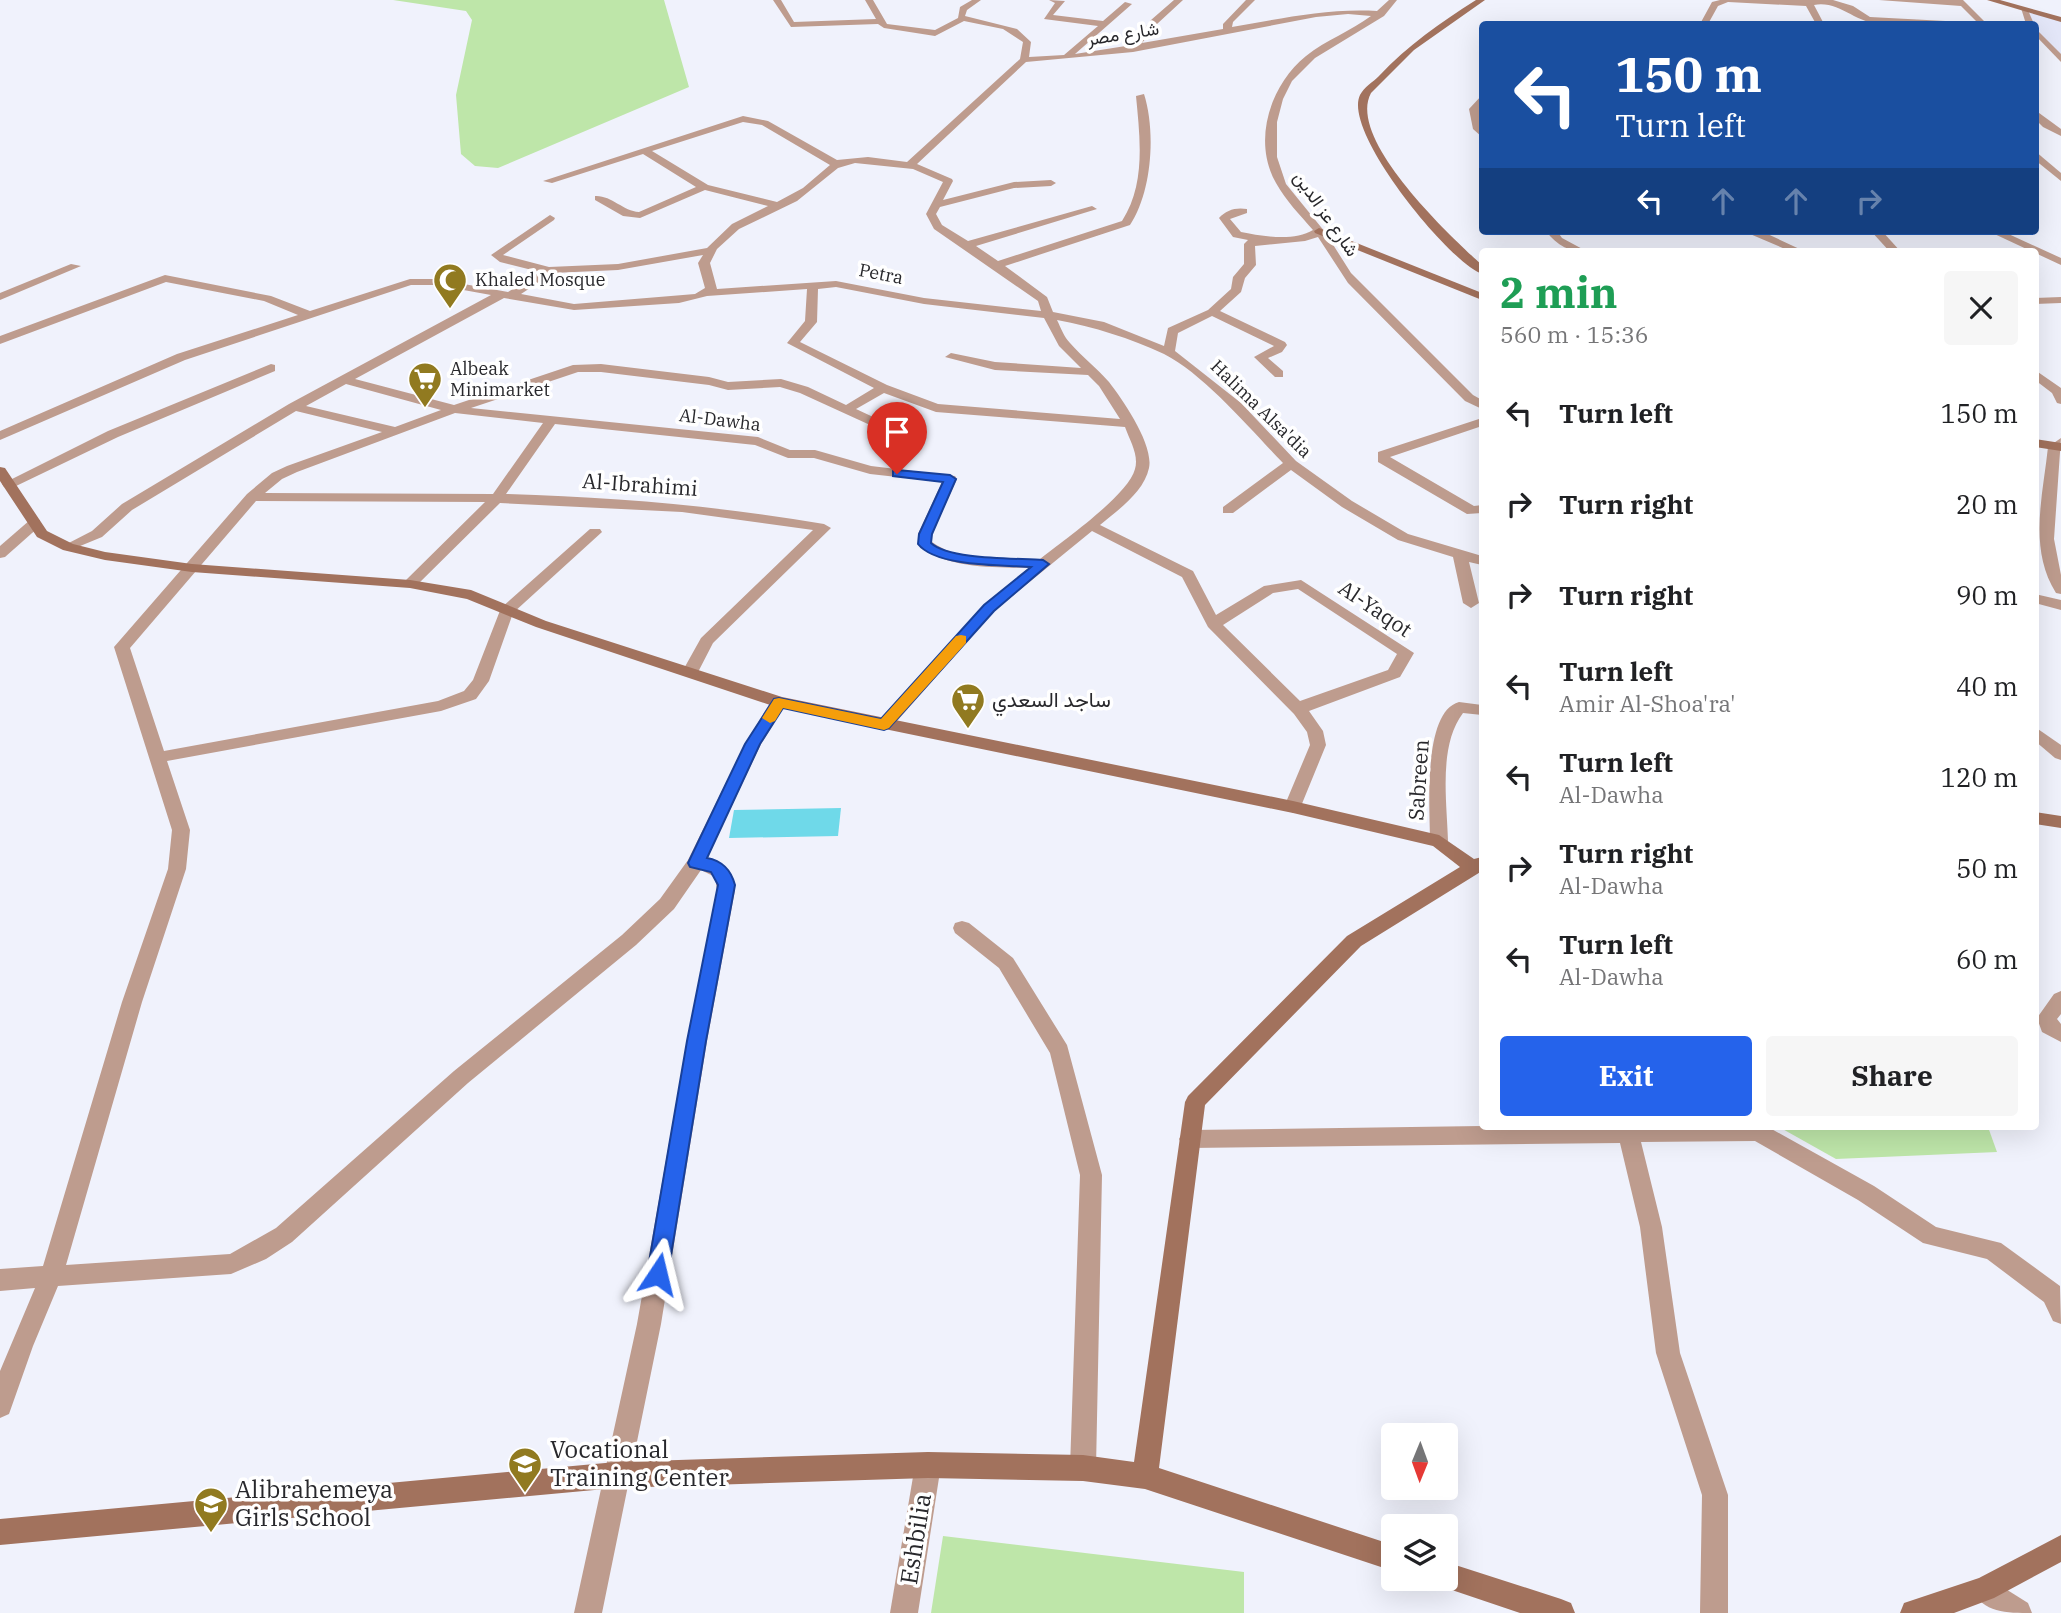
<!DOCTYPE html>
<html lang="en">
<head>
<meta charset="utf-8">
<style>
	:root { --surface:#fff; --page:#f6f6f6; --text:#202124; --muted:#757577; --accent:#2563eb }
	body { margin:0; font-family:"IBM Plex Serif",Vazirmatn,serif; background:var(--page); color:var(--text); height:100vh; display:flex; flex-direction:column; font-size:26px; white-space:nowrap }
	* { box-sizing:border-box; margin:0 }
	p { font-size:23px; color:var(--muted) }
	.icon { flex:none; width:38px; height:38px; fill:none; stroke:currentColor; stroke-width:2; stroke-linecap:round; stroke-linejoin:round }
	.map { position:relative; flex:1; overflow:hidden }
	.side { position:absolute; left:1479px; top:248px; width:560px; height:882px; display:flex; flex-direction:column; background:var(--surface); border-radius:7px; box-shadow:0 7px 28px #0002 }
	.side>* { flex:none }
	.banner { position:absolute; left:1479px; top:21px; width:560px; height:214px; border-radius:7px; box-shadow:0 7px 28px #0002; background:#1a4fa0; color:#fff; overflow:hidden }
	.needle { width:46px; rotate:181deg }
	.buttons { position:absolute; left:1381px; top:1423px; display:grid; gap:14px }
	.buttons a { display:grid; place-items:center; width:77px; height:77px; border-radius:7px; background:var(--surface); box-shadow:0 7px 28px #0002; font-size:35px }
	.pin { position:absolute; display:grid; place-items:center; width:60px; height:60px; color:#fff; margin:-72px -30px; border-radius:50% 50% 50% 0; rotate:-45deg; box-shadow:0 0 7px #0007 }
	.pin .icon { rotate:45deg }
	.me { position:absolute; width:77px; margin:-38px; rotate:10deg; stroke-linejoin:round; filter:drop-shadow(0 0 5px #0008) }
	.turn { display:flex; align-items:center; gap:24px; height:147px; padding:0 21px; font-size:32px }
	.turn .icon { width:91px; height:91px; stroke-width:2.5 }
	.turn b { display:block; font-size:49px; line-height:60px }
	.lanes { display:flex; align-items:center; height:66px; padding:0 21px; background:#0003; justify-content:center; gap:35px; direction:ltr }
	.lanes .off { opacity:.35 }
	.round { display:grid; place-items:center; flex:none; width:74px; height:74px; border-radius:7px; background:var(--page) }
	.overview { display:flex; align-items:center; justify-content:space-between; height:119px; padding:0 21px }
	h1 { font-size:42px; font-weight:800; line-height:52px; color:#1e9e55 }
	.primary-button { display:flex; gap:14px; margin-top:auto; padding:14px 21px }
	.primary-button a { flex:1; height:80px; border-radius:7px; background:var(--accent); color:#fff; font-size:28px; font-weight:800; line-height:80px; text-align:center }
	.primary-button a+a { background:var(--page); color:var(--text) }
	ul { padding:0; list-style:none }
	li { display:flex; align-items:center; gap:21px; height:91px; padding:0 21px }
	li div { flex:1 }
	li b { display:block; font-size:26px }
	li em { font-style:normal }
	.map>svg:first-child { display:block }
	.built { fill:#e4e7f9 }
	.green { fill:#bee6a9 }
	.water { fill:#6fd9e9 }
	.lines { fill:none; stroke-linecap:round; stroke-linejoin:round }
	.street { fill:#be9c8e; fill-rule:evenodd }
	.secondary { fill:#a2725d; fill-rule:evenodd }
	.route { fill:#2563eb; stroke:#184099; stroke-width:2 }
	.slow { fill:#f59e0b }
	.labels { text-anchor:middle; stroke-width:7; stroke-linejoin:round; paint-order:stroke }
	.far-street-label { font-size:18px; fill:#28282c; stroke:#fff }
	.far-poi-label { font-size:18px; fill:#28282c; stroke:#fff; text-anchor:start }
	.street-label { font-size:21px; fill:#28282c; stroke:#fff }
	.poi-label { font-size:21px; fill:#28282c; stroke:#fff; text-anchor:start }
	.near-poi-label { font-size:24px; fill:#28282c; stroke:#fff; text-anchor:start }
	.near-street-label { font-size:24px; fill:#28282c; stroke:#fff }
</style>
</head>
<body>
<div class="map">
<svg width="2061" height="1613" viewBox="0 0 2061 1613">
	<rect width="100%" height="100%" fill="#f0f2fc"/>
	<path class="built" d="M2023,10L2061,21V59L2035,29V24H2031Z"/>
	<g class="green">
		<path d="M393,0H664L689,87L498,168L475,166L461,154L456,95L472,20L466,11Z"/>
		<path d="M1779,1127H1988L1997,1152L1836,1159Z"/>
		<path d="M943,1536L1244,1572V1613H931Z"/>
	</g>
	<path class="water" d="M841,808L838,836L729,838L734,810Z"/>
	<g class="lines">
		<g class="street">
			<path d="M773,0H781L794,22L876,19L865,0H873L887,24L935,30L958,18L960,7L972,0H981L967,10L965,16L1017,29L1031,42L1029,57L1064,55L1098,26L1044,19L1055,3L1049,0L1065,1L1053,15L1103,21L1125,2L1132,4L1075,54L1132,45L1151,20L1174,0H1183L1157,24L1142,43L1223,29V24L1246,0H1255L1233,22L1232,27C1280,19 1327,8 1377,11L1389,0H1397L1384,16L1315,58L1292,81L1283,99L1277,122V157L1286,184L1325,232L1351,273L1473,395L1482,400V409L1465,401L1348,283L1318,237L1305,241L1255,246L1256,265L1245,278L1241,292L1220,311L1285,342L1287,345L1282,352L1268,358L1283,371V377H1275L1254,357L1274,346L1212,316L1178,333L1175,351L1241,403L1296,461L1352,501L1408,534L1482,556V565L1469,562L1479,603L1471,608L1463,603L1453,557L1398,540L1342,507L1291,470L1233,513H1223V507L1283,463C1252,431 1204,374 1164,354C1130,338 1094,327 1057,320C1061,328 1064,337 1070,343C1082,357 1097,368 1109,382C1123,400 1154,445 1149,468C1144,492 1118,510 1100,525L1193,571L1216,615L1264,586L1301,580L1414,653L1400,677L1309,711L1323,731L1326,745L1299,811L1293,813L1284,807L1310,745L1307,732L1294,714L1208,627L1182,577L1092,531L994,611L890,729H878L876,725L878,721L984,605L1029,568C993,567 950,569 920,547L918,534L942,482L870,474L814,458H788L755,445L555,424L506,494C613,497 719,506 824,524L831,528L713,643L696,676L690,677L682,672L701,638L813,530L682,512L500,503L415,587H405L403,584L405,581L485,502L256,501L130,648L164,751L438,701L464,691L473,680L501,608L590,529H600L602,532L513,613L489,681L476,699L441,711L167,761L190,830L186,869L142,1002L66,1265L230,1254L276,1228L454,1071L622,935L660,899L688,860L745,744L773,698L779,697L787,702L761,744L707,858C725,863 734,871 735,890L707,1041L661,1324L602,1613H574L637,1324L687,1041L717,890L715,877L701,870L674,909L636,945L468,1083L292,1242L266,1259L231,1274L58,1286L33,1346L9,1414L0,1418V1371L35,1288L0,1291V1269L43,1266L122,1002L168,869L172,830L114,647L247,494L272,473L287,466L382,432L296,411L132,510L102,537L68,551L61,547L92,531L122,504L289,404L491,295L436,285H411L185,360L0,440V431L177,354L298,315L264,301L166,282L0,344V336L165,275L271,296L310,311L410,279H436L508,292L540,272L500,262L491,255L550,215L555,218L554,220L503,255L549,267L618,264L707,248L732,224L768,206L705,190L640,218L623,216L595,200V196C611,195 623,211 639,212L696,187L643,154L552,183L543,181L743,116L768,121L837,160L868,157L907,162L1020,59L1023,42L1003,29L964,21L935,36L884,28L878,24L791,27ZM1348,14L1371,16C1351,31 1326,40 1306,56C1270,85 1252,141 1276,183C1286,201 1300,215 1313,230C1294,242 1261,236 1241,232L1230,219L1247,213V209C1236,207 1226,210 1219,218L1233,237L1248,240L1244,244V264L1233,277L1231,289L1208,310L1168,328L1164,346L1104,322L1053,312L1047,297L1005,266L1130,225C1152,192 1156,132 1144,94L1136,96C1140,138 1146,184 1122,221L998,261L976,246L1097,209L1092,206L968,241L942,225L936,214L940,207L1014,188L1051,186L1056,183L1051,180L1014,182L943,200L953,181L952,179L917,164L1026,62L1133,52L1316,17ZM743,122L762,125L830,165L803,188L777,202L708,185L652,151ZM855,163L913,169L943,182L926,214L934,229L1038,301L1041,311L924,298L836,281L717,289L710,263L717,249L739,229L797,201L838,168ZM703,255L698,263L705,288L695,294L574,304L521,294L553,273L618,270ZM836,287L924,304L1044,318L1059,346L1081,368L995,362L951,353L945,357L995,370L1088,375L1099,386L1120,419L938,404L887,385L800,342L817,322L818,289ZM807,289L805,321L787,343L874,388L846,405L808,387L781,379L728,382L709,377L601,364L573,365L454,405L355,379L504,298L574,310L679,303L707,296ZM578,372H601L709,385L728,390L780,387L800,393L881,430L888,426L886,423L856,409L884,393L936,412L1125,427C1130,441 1139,455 1135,469C1128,496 1062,541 1039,560C1005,559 961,563 932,542V534L957,479L955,476L871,466L815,450H790L758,437L471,408ZM346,384L441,410L395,427L306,406ZM455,413L543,423L493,494L265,493L282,479L297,472ZM1298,589L1397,654L1388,670L1300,701L1223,625L1273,593Z"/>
			<path d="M1720,0H1833L1853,6L1870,17L1964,22L1968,24L1880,22L1881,24C1856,24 1839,0 1814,5L1824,24H1816L1806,6L1728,2L1718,6L1708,24H1700L1712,2Z"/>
			<path d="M1879,0H1963L1987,24H1979L1961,6Z"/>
			<path d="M2021,8H2027L2034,24H2026Z"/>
			<path d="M2035,28L2061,54V62L2035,35Z"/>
			<path d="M1482,95V104L1479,109L1482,137L1473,129L1469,109Z"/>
			<path d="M2035,110L2061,129V136L2043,127L2035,119Z"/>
			<path d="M2035,151L2061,173V181L2035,160Z"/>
			<path d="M1546,231H1557L1562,238L1588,252C1570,252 1557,246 1546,231Z"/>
			<path d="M1626,231H1761L1806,252H1792L1750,234H1631Z"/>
			<path d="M1871,231H1882L1901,252H1890Z"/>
			<path d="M1988,231H2002L2061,258V265Z"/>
			<path d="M71,264L81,266L0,300V293Z"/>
			<path d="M2061,297V303L2035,304V298Z"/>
			<path d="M271,364L275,365V371L118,437L14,487H4L2,484L108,431Z"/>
			<path d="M2035,370L2061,388V404L2057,403L2052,393L2035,380Z"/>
			<path d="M1482,418V426L1390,457L1474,506L1482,505V513L1467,514L1378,462V452Z"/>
			<path d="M2061,438L2054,539L2061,575V594L2056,593C2028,549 2043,495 2048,447Z"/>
			<path d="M35,519L40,520V526L5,557L0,558V546L30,520Z"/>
			<path d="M2035,594L2061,600V610L2035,603Z"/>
			<path d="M1459,702L1482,705V715L1463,713C1438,746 1447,802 1448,841L1445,846H1433L1430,841C1430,811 1422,712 1459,702Z"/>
			<path d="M2035,727L2061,745V760L2055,758L2035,741Z"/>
			<path d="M962,921L969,923L1013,958L1067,1045L1102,1175L1096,1468L1092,1477L1083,1481L1074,1477L1070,1468L1080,1175L1050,1053L999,968L955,933L953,928L955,923Z"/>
			<path d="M2061,991V1014L2057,1019L2061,1024V1042L2042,1032L2037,1018L2054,994Z"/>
			<path d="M1482,1126L1768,1127L1874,1186L1936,1227L2001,1243L2060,1286L2061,1324L2053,1321L2044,1302L1987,1259L1923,1243L1858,1200L1755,1141L1641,1142L1662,1227L1680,1353L1728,1495V1613H1700L1702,1495L1656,1353L1640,1227L1620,1143L1190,1148L1182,1145L1179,1139L1182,1133L1190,1130Z"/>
			<path d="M928,1452L937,1456L941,1465L918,1613H890L915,1465L919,1456Z"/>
			<path d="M1985,1576L2028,1603L2032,1613C2006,1613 1983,1613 1972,1589L1976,1580Z"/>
		</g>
		<g class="secondary">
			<path d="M1476,0H1485L1414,50L1371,93C1346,139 1451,237 1482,265V274C1449,262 1342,132 1360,95C1364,87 1373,82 1379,76C1408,45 1440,23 1476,0Z"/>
			<path d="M1987,0H2000L2061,17V22Z"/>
			<path d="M1319,228L1482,293V300L1315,233L1314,231Z"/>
			<path d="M2035,439L2061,443V451L2035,447Z"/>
			<path d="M0,467L5,468L47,531L73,544L105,552L192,564L410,580L471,590L546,621L782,697L1293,801L1439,835L1474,859L1482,857V871L1361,946L1205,1105L1159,1468L1393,1545V1571L1145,1489L1083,1481L928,1478L616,1488L0,1545V1519L616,1462L928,1452L1083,1455L1134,1462L1185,1102L1188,1096L1347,936L1460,867L1433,846L1293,813L773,706L536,627L467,599L410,588L192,572L105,560L63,550L37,537L0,481Z"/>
			<path d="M2035,812L2061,816V828L2035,824Z"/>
			<path d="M2061,1535V1562L1994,1598L1954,1613H1900L1904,1603L1979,1578Z"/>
			<path d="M1446,1562L1561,1599L1571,1603L1575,1613H1520L1446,1588L1437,1584L1434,1578H1446Z"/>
		</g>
	</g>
	<path class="route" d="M897,470L950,475L956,479L932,534L931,543C949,560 1018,558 1043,560L1049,564L994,611L889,728L884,730L783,708L760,744L707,858C723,861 731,870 735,885L706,1041L668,1274L665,1281L658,1284L650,1281L647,1274L687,1041L718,885L711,872L690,867L688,863L745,744L774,699L779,698L881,719L984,605L1031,567C1002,565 936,567 918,544L919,534L943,482L893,476V471Z"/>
	<path class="slow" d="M961,635L966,636V643L889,728L884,730L783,708L775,721L770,723L762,718L774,699L779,698L881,719L956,636Z"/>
	<defs>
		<g id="mosque-pin" transform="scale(1.75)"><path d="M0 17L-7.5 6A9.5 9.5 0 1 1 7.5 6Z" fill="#917a20" stroke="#fff"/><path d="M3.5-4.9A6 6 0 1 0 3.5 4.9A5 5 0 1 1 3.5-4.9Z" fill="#fff"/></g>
		<g id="supermarket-pin" transform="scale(1.75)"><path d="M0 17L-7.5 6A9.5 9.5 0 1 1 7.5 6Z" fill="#917a20" stroke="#fff"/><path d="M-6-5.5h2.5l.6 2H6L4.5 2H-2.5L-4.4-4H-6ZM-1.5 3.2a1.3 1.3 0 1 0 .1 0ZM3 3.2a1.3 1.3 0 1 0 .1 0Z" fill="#fff"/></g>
		<g id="school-pin" transform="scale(1.75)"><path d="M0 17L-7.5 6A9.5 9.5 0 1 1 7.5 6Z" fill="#917a20" stroke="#fff"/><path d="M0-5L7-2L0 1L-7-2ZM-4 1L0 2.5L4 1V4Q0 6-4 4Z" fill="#fff"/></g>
	</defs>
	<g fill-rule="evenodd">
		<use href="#mosque-pin" x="450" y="280"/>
		<use href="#supermarket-pin" x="425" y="379"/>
		<use href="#supermarket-pin" x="968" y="700"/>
		<use href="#school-pin" x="525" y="1464"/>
		<use href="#school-pin" x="211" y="1504"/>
	</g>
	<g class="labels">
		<g class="far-street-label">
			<text transform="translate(1123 34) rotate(-9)" y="6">شارع مصر</text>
			<text transform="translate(1326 214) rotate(55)" y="6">شارع عز الدين</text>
			<text transform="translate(881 274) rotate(11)" y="6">Petra</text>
			<text transform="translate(1261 409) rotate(44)" y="6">Halima Alsa'dia</text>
			<text transform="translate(720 420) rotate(7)" y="6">Al-Dawha</text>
		</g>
		<g class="far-poi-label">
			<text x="475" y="286">Khaled Mosque</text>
			<text x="450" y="375">Albeak<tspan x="450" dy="21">Minimarket</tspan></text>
		</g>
		<g class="street-label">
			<text transform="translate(640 485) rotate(4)" y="7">Al-Ibrahimi</text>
			<text transform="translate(1375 609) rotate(34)" y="7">Al-Yaqot</text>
			<text transform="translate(1419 780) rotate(-86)" y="7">Sabreen</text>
		</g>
		<g class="poi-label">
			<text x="992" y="707">ساجد السعدي</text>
		</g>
		<g class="near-poi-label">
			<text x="550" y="1458">Vocational<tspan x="550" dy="28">Training Center</tspan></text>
			<text x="235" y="1498">Alibrahemeya<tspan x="235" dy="28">Girls School</tspan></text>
		</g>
		<g class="near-street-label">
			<text transform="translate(916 1539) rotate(-81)" y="8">Eshbilia</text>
		</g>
	</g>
</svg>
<div class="buttons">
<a><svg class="needle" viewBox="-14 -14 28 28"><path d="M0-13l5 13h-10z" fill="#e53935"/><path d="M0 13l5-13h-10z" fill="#757577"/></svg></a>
<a><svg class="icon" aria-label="layers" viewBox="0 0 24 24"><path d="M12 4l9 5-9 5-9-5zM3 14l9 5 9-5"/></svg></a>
</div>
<div class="pin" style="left:897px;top:474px;background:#d93025"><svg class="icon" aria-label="arrive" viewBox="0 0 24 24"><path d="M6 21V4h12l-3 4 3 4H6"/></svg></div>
<svg class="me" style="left:658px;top:1274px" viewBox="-20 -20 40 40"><path d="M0-17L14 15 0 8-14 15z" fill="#2563eb" stroke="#fff" stroke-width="4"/></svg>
<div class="banner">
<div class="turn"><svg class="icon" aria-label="left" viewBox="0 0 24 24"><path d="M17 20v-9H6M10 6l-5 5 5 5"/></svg><div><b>150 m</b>Turn left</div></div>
<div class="lanes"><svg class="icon" aria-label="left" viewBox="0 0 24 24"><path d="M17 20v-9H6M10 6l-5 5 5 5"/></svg><svg class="icon off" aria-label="ahead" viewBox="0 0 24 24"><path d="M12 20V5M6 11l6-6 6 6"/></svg><svg class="icon off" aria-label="ahead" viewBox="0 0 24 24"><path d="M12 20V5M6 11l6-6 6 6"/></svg><svg class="icon off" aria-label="right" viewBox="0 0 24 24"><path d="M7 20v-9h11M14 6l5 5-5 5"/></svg></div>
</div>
<section class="side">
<div class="overview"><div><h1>2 min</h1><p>560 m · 15:36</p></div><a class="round"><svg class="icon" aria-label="close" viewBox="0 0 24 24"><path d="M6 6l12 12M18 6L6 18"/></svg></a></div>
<ul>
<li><svg class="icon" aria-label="left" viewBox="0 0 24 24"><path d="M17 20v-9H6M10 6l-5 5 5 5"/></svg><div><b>Turn left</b></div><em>150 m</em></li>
<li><svg class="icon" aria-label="right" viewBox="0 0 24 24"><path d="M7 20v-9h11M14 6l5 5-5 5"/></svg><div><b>Turn right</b></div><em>20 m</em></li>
<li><svg class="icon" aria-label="right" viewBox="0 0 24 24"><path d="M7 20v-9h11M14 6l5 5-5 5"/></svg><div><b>Turn right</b></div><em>90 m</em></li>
<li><svg class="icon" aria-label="left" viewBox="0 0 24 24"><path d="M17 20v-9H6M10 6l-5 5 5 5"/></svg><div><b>Turn left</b><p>Amir Al-Shoa'ra'</p></div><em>40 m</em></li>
<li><svg class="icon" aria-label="left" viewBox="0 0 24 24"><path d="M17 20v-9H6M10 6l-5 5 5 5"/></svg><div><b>Turn left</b><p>Al-Dawha</p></div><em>120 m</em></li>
<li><svg class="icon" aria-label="right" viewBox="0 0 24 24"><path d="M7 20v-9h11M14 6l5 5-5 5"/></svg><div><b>Turn right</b><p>Al-Dawha</p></div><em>50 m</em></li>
<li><svg class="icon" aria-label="left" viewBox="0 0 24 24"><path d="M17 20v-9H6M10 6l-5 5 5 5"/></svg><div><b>Turn left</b><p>Al-Dawha</p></div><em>60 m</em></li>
</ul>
<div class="primary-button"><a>Exit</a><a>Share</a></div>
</section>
</div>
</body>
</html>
